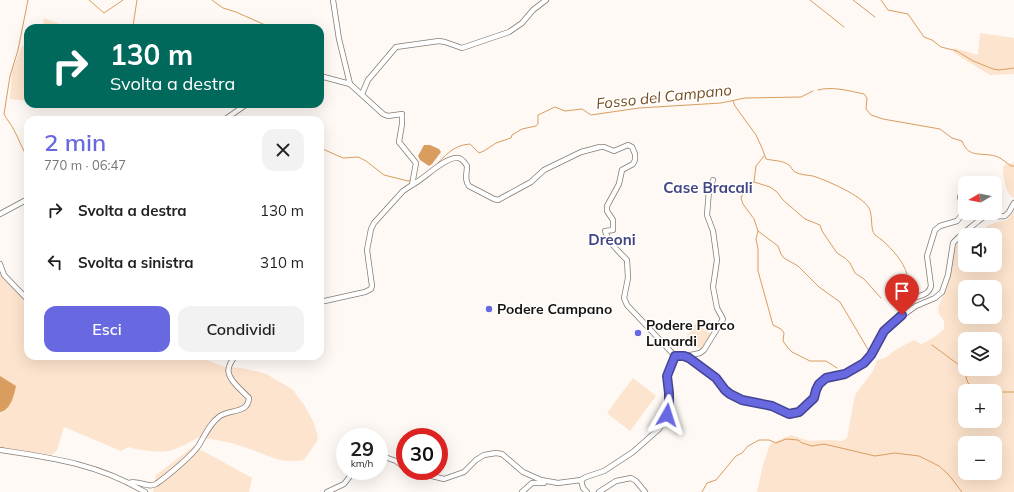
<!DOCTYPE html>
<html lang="it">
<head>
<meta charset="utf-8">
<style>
	:root { --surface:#fff; --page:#f2f2f2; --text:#222; --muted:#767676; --accent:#6868e1 }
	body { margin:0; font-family:Mulish,sans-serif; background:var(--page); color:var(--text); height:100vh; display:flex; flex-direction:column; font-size:15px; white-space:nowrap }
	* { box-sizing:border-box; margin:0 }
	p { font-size:13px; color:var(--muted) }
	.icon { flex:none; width:22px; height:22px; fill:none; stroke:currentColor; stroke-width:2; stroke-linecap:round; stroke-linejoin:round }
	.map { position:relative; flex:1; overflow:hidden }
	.drawer { position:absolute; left:24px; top:116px; width:300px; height:244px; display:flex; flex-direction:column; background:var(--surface); border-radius:12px; box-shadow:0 4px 16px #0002 }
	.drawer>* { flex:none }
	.banner { position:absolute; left:24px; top:24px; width:300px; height:84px; border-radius:12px; box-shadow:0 4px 16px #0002; background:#00695c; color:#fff; overflow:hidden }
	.needle { width:26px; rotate:260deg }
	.tools { position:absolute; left:958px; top:176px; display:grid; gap:8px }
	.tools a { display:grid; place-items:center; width:44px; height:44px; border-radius:8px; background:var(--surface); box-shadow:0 4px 16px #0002; font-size:20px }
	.speed { position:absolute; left:336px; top:428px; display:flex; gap:8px; font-size:20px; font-weight:700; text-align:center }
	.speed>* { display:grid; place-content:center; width:52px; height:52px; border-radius:50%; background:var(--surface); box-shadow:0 4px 16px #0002; line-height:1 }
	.speed small { font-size:10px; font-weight:400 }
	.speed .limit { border:6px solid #d22; background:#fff; color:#111 }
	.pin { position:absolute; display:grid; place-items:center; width:34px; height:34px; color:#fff; margin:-41px -17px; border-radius:50% 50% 50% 0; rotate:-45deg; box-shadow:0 0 4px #0007 }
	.pin .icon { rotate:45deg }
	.me { position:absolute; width:44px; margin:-22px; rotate:6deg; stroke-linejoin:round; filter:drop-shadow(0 0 3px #0008) }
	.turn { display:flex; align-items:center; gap:14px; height:84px; padding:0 20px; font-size:18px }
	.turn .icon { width:52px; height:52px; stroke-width:2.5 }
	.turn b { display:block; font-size:28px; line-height:34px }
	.round { display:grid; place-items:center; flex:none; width:42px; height:42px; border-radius:12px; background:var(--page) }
	.summary { display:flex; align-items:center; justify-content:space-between; height:68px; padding:0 20px }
	h1 { font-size:24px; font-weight:600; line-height:30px; color:var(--accent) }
	.primary-button { display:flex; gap:8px; margin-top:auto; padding:8px 20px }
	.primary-button a { flex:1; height:46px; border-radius:12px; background:var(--accent); color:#fff; font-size:16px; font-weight:600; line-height:46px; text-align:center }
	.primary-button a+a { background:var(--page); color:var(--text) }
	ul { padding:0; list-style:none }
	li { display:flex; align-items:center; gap:12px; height:52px; padding:0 20px }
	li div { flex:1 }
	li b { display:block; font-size:15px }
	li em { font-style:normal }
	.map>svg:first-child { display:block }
	.green { fill:#fde4ce; fill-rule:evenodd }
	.water { fill:#d99d60 }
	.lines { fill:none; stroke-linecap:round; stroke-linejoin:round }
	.stream { stroke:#d99d60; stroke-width:1 }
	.minor-casing { stroke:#847c75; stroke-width:6 }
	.minor { stroke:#fff; stroke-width:4.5 }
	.route-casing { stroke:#444492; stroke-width:10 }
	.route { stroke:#6868e1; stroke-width:7 }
	.poi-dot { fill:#6868e1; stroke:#fff; stroke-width:1.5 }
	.labels { text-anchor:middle; stroke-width:3; stroke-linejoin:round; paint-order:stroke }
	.poi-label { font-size:14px; font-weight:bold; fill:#15120f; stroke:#fff; text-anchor:start }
	.water-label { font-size:15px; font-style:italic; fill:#754c1f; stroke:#fff }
	.neighbourhood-label { font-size:15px; font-weight:bold; fill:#424582; stroke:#fff }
</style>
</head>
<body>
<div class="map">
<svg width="1014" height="492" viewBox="0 0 1014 492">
	<rect width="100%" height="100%" fill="#fef9f4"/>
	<g class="green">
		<path d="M44,18L70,28H43Z"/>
		<path d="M980,33L1014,38V74L990,75L954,53V48L978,55Z"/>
		<path d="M22,46H28V101L10,99L12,70Z"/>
		<path d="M1013,163L1014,164V198C1005,194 1003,176 1003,167L1006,164Z"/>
		<path d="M1014,212V492H757L763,465L770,444L791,435L809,441L830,440L842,441L847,438L855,395L873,371L877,360L885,358L897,349L914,340L921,344C929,341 938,335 944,329V321L939,314L938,308L947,285L956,244L965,238V265H995V235H979L987,226L994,223L1007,220ZM965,287H995V317H965ZM965,339H995V369H965ZM965,391H995V421H965ZM965,443H995V473H965Z"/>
		<path d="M0,273L4,280L28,301V356H196L225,367L243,368L266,374L292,389L305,406L314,423L318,437L317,441L304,460C279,464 270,456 247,448C232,442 216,440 199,437C193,441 175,450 168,451C158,453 138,450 128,447L121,451L64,427L57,450L52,455L0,448Z"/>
		<path d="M696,323L711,334L701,350L686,338Z"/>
		<path d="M633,378L656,396L630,431L607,413Z"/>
		<path d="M194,446L252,478L249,492H153L156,475Z"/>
	</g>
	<g class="water">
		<path d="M424,145H430L439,149L441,152L432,164L429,166L420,160L418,156Z"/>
		<path d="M0,376L16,386C14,395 11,410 0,412Z"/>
	</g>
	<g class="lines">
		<g class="stream">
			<path d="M89,0L104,13L123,0"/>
			<path d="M137,0L133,26L137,28"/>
			<path d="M212,0L223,8L236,12L272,28"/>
			<path d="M810,0L844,27"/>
			<path d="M853,0L875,17"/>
			<path d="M881,0L888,10L908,14L924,37L932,40L941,47L957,51L973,61L993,69L999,70L1014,68"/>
			<path d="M818,90C832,86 850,91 864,94L867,98L866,109L871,115L883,119L940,129L952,138L962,141C969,160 983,151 998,157C1002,159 1007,163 1011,166H1014"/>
			<path d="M733,101L735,106L756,135L762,148L766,159C774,161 782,160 789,165C791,167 793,171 795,172C800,175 808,175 813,176C828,181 861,195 869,208C873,215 870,230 875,235C877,237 880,238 882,240C893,250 903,261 907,274"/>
			<path d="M320,149L325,150L343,158L358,157L366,161L384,175L408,181L411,180"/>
			<path d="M764,156L756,166L754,182L743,193L741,198L743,204L754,219L758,231L756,239L758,249V271L773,325L781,329L784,333L783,341L788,348L792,352L810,361H826L837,368"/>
			<path d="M28,158C22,149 19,139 14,130C11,124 7,120 4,114L10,76L18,50L28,0"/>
			<path d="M434,167C445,156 453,145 470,144L479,153L484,151L496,143L511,138L512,135L522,129L536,126L538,124V115L555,107L565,111L582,109L591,115L639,108L721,103L745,98L801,97L813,91"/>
			<path d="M754,182L770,187L777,192L783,200L805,219L820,225L822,231L837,253L845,258L850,263L855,273L864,279L881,298"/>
			<path d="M758,231L778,246L781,254L784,258L798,266L819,287L840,302L869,351"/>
			<path d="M932,345L959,365L964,371L968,383L978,391"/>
			<path d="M995,397L1002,392H1014"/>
			<path d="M702,492L707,483L716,480L736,456L742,453L748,446L759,440H769L776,443L786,439L798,440L802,443L812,446L824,444L875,456L895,453L919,456L939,466L949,475L962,492"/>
		</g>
		<g class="minor-casing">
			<g id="minor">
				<path d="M320,76L350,84"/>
				<path d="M362,94L368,80L396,47L439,41L445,42L462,48L509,32L522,23L533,10L546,0"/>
				<path d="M224,120L247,104"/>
				<path d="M412,185C424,179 446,156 458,158C462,158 465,163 467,166C467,173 464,180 469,186L494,199L498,200L531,182L544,170L581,152L600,147H604L614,151L628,145L632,147L635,154V160L633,164L622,170L619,184L607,206V211L613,220V230L605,231C609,243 618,251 627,260L628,278L624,298L627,305L675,356"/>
				<path d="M0,214L28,199"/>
				<path d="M0,264L4,275L28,300"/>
				<path d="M320,302L365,292L371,289L372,286L367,250L371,229L374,223L403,191L412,185L416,163L399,142L402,124V114L388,116L383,114L350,84L339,39L333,0"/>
				<path d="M902,315C906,290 927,302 931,286L927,256L935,230L940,226L957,221L964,212L960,197"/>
				<path d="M675,356H684L689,358L716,378L725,390L730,393L742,400L772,406L789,414L799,412L814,398L816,390L819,384L826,378L845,374L864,363L871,355L883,333L899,318L916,306L935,298L942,292L948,275L953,243C955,240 982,217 985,217C992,215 999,217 1005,216L1009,212L1014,203"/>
				<path d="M686,356L700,353L704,350L723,319L717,308L713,287L717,260L713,231L707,215L709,190L713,180"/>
				<path d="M0,450C53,458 98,464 145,492"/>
				<path d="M379,455L396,461L405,468"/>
				<path d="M412,471L444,479L464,472L476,460L484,455L496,453L502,454L523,472L541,480L558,483L581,480L586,477L604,471L633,452L659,429L664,421L669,407V393L667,376L675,356"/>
				<path d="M581,480L583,488L587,492"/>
				<path d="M129,483C138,479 147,489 156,484C166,477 192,456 199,445C205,435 210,423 220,416C230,409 248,414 249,398C242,390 225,378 229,367C230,363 233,359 235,356"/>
				<path d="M327,492L344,484L354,471"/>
				<path d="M522,492L532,483H544"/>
				<path d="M599,492L616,481L631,478L636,481L645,492"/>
			</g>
		</g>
		<use href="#minor" class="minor"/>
	</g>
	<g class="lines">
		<g class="route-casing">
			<path id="route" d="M667,415L669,407V393L667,376L675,356H684L689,358L716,378L725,390L730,394L742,400L772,406L789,414L799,412L814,398L816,390L819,384L826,378L845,374L864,363L871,355L884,331L902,315"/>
		</g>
		<use href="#route" class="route"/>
	</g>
	<g class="poi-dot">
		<circle cx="489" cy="309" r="4"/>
		<circle cx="638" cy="333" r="4"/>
	</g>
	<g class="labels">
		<g class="poi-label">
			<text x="497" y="314">Podere Campano</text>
			<text x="646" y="330">Podere Parco<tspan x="646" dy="16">Lunardi</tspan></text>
		</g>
		<g class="water-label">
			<text transform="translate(664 97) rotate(-6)" y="5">Fosso del Campano</text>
		</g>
		<g class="neighbourhood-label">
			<text x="708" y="193">Case Bracali</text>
			<text x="612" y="245">Dreoni</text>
		</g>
	</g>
</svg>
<div class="tools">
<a><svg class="needle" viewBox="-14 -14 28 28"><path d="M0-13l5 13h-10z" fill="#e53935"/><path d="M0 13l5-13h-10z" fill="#767676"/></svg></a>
<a><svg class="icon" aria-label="sound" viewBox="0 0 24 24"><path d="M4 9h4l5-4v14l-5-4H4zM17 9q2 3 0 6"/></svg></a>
<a><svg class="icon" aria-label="search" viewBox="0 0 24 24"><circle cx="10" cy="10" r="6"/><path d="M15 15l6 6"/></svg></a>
<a><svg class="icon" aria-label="layers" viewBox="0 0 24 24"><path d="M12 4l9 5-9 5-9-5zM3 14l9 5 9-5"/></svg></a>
<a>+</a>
<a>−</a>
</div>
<div class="speed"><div>29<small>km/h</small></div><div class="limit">30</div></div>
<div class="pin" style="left:902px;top:315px;background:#d93025"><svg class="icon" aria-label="arrive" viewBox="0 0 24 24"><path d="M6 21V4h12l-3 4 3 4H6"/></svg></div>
<svg class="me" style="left:667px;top:415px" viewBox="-20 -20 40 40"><path d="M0-17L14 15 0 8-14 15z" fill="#6868e1" stroke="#fff" stroke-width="4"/></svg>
<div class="banner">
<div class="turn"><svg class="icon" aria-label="right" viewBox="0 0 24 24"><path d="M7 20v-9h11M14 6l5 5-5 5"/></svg><div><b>130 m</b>Svolta a destra</div></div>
</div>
<section class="drawer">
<div class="summary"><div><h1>2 min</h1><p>770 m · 06:47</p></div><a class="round"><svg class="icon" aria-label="close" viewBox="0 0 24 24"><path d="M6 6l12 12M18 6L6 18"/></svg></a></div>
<ul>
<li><svg class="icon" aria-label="right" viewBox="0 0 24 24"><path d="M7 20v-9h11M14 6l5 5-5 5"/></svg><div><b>Svolta a destra</b></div><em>130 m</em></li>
<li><svg class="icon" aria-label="left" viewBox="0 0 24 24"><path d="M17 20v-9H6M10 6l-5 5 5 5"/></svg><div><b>Svolta a sinistra</b></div><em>310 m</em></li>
</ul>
<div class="primary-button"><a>Esci</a><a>Condividi</a></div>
</section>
</div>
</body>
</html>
